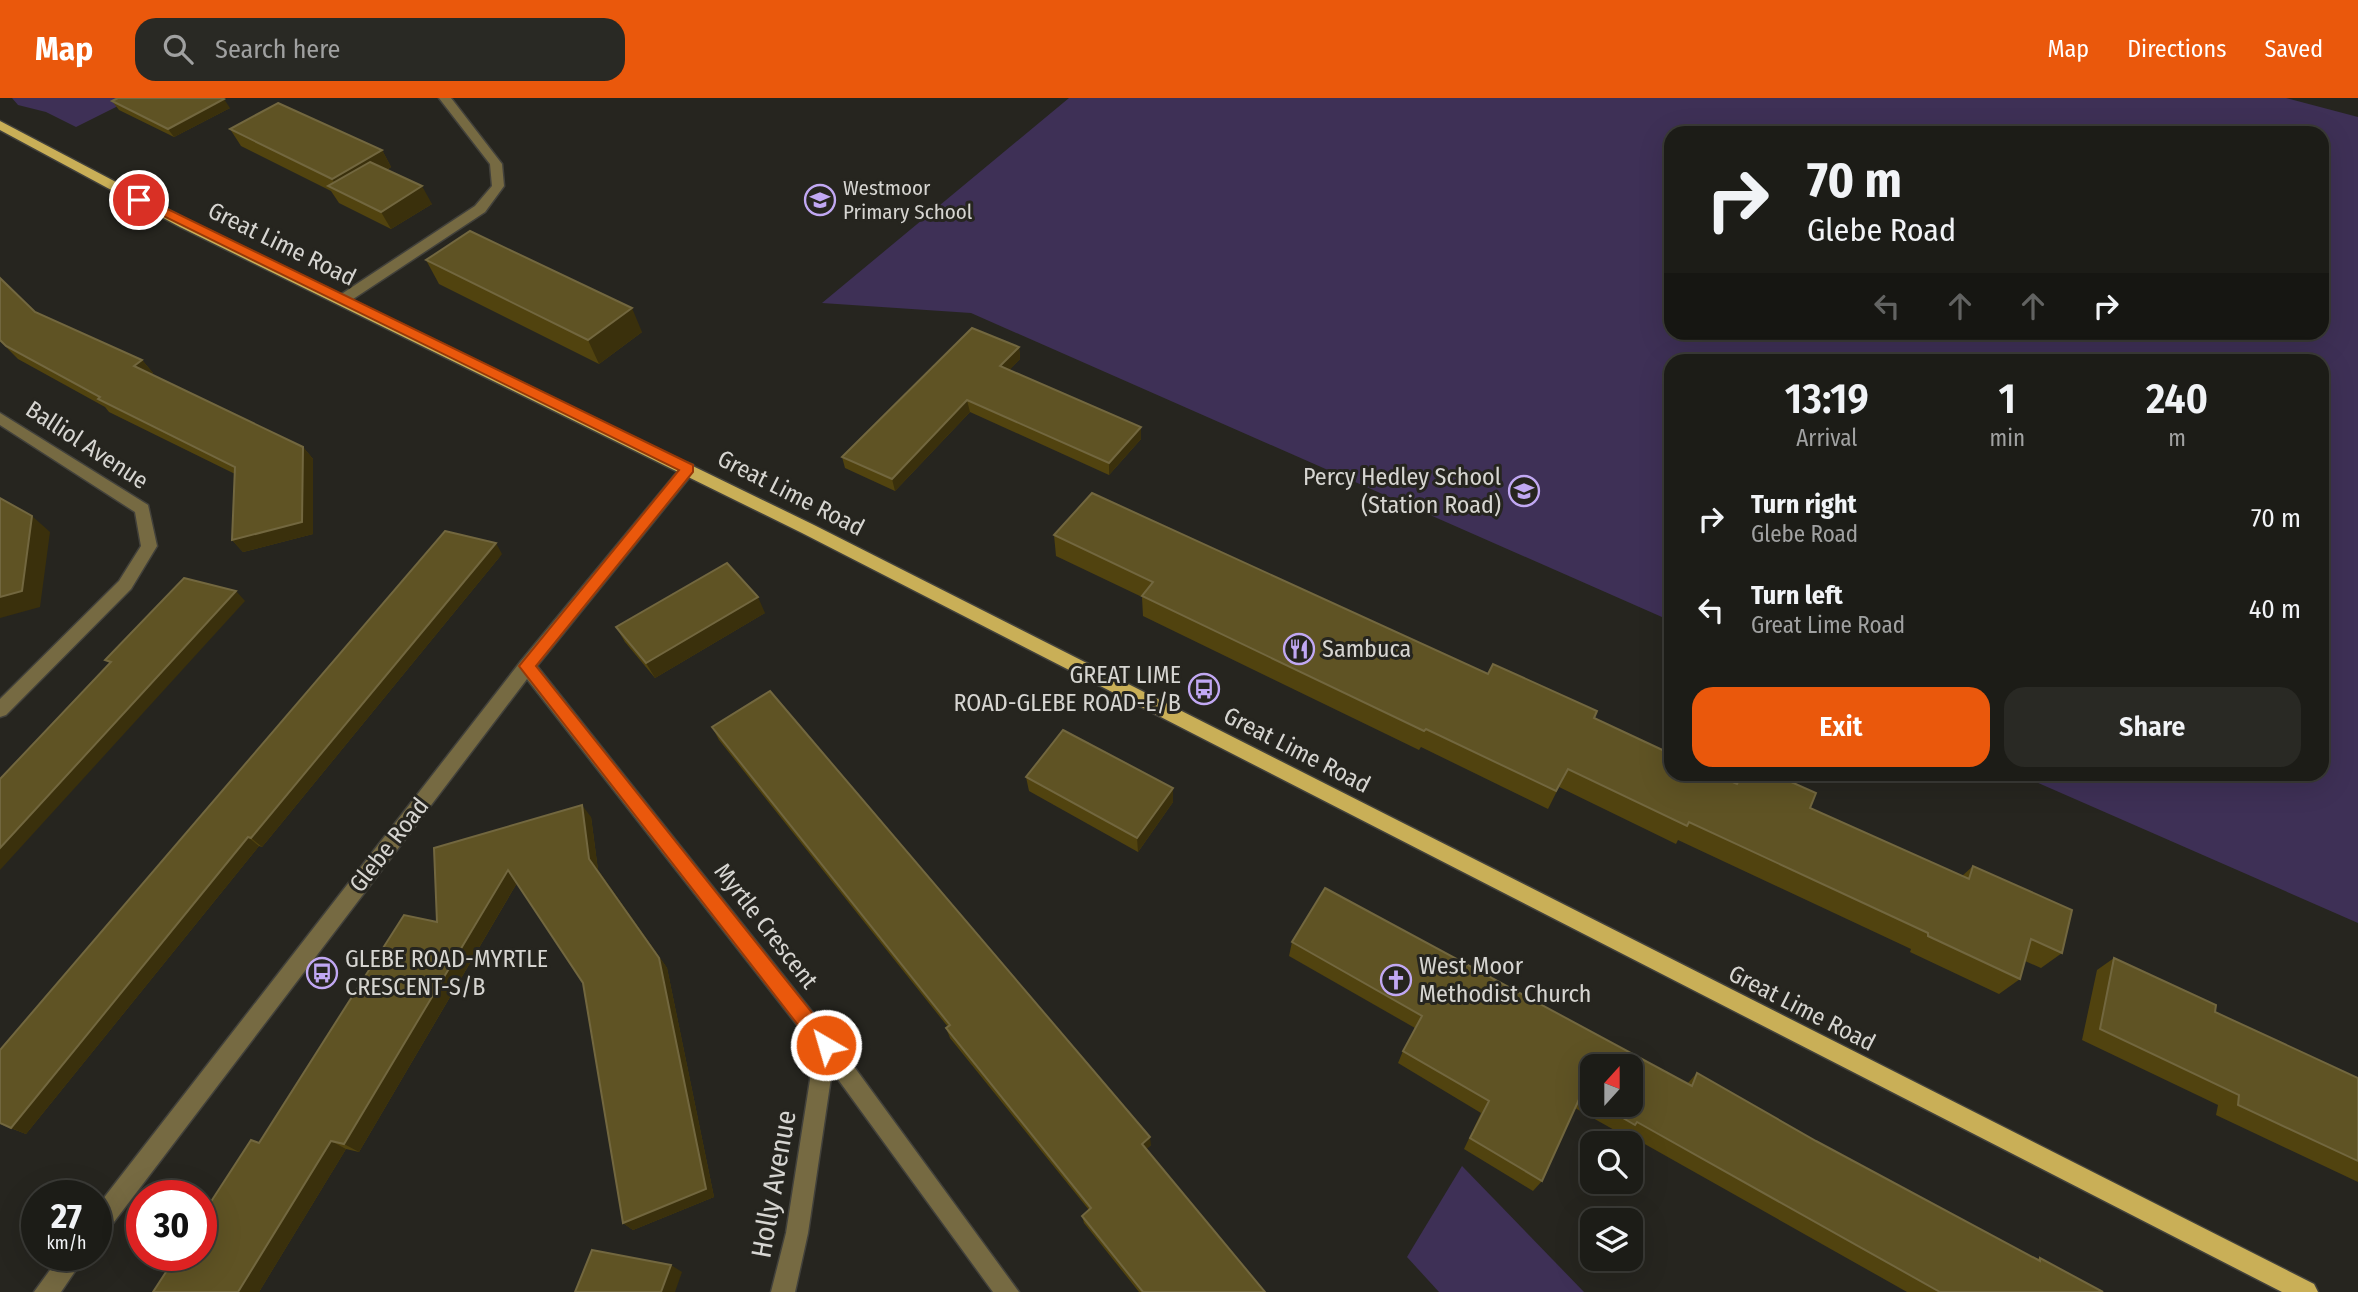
<!DOCTYPE html>
<html lang="en">
<head>
<meta charset="utf-8">
<style>
	:root { --surface:#1c1c17; --page:#292924; --text:#f1f3f6; --muted:#a0a1a1; --line:#3a3a36; --accent:#ea580c }
	body { margin:0; font-family:"Fira Sans Condensed",sans-serif; background:var(--page); color:var(--text); height:100vh; display:flex; flex-direction:column; font-size:26px; white-space:nowrap }
	* { box-sizing:border-box; margin:0 }
	p { font-size:23px; color:var(--muted) }
	.icon { flex:none; width:38px; height:38px; fill:none; stroke:currentColor; stroke-width:2; stroke-linecap:round; stroke-linejoin:round }
	.map { position:relative; flex:1; overflow:hidden }
	.side { position:absolute; left:1664px; top:256px; width:665px; height:427px; display:flex; flex-direction:column; background:var(--surface); border-radius:21px; box-shadow:0 7px 28px #0002,0 0 0 2px var(--line) }
	.side>* { flex:none }
	.guide { position:absolute; left:1664px; top:28px; width:665px; height:214px; border-radius:21px; box-shadow:0 7px 28px #0002,0 0 0 2px var(--line); background:#1c1c17; color:var(--text); overflow:hidden }
	.needle { width:46px; rotate:21deg }
	.fabs { position:absolute; left:1580px; top:956px; display:grid; gap:14px }
	.fabs a { display:grid; place-items:center; width:63px; height:63px; border-radius:14px; background:var(--surface); box-shadow:0 7px 28px #0002,0 0 0 2px var(--line); font-size:35px }
	.speed { position:absolute; left:21px; top:1082px; display:flex; gap:14px; font-size:35px; font-weight:700; text-align:center }
	.speed>* { display:grid; place-content:center; width:91px; height:91px; border-radius:50%; background:var(--surface); box-shadow:0 7px 28px #0002,0 0 0 2px var(--line); line-height:1 }
	.speed small { font-size:18px; font-weight:400 }
	.speed .limit { border:10px solid #d22; background:#fff; color:#111 }
	.pin { position:absolute; display:grid; place-items:center; width:60px; height:60px; color:#fff; margin:-30px; border:4px solid #fff; border-radius:50%; box-shadow:0 2px 7px #0007 }
	.me { position:absolute; width:77px; margin:-38px; rotate:322deg; stroke-linejoin:round; filter:drop-shadow(0 0 5px #0008) }
	.turn { display:flex; align-items:center; gap:24px; height:147px; padding:0 28px; font-size:32px }
	.turn .icon { width:91px; height:91px; stroke-width:2.5 }
	.turn b { display:block; font-size:49px; line-height:60px }
	.lanes { display:flex; align-items:center; height:66px; padding:0 28px; background:#0003; justify-content:center; gap:35px; direction:ltr }
	.lanes .off { opacity:.35 }
	.eta { display:flex; justify-content:space-evenly; align-items:center; height:119px; text-align:center }
	.eta b { font-size:42px; font-weight:600; line-height:49px }
	.primary-button { display:flex; gap:14px; margin-top:auto; padding:14px 28px }
	.primary-button a { flex:1; height:80px; border-radius:21px; background:var(--accent); color:#fff; font-size:28px; font-weight:600; line-height:80px; text-align:center }
	.primary-button a+a { background:var(--page); color:var(--text) }
	ul { padding:0; list-style:none }
	li { display:flex; align-items:center; gap:21px; height:91px; padding:0 28px }
	li div { flex:1 }
	li b { display:block; font-size:26px }
	li em { font-style:normal }
	header { display:flex; align-items:center; gap:42px; box-sizing:border-box; height:98px; padding:0 35px; background:var(--accent); color:#fff }
	header strong { font-size:33px }
	nav { display:flex; gap:38px; margin-inline-start:auto; font-size:24px }
	.search { width:490px; height:63px; background:var(--page); display:flex; align-items:center; gap:18px; box-sizing:border-box; padding:0 24px; border-radius:21px; color:var(--muted); font-size:26px }
	.map>svg:first-child { display:block }
	.green { fill:#3e3056; fill-rule:evenodd }
	.lines { fill:none; stroke-linecap:round; stroke-linejoin:round }
	.minor-casing { stroke:#42413b; stroke-width:3 }
	.major-casing { stroke:#42413b; stroke-width:3 }
	.minor { fill:#766a42; fill-rule:evenodd }
	.major { fill:#c9af57; fill-rule:evenodd }
	.wall { fill:#51430f; fill-rule:evenodd }
	.shaded-wall { fill:#3a300c }
	.building { fill:#5f5324; stroke:#72673f; stroke-width:2 }
	.route { fill:#ea580c; stroke:#983908; stroke-width:2 }
	.labels { text-anchor:middle; stroke-width:6; stroke-linejoin:round; paint-order:stroke }
	.far-poi-label { font-size:21px; fill:#d6d5d1; stroke:#26251f; text-anchor:start }
	.street-label { font-size:24px; fill:#d6d5d1; stroke:#26251f }
	.poi-label { font-size:24px; fill:#d6d5d1; stroke:#26251f; text-anchor:start }
	.near-street-label { font-size:28px; fill:#d6d5d1; stroke:#26251f }
</style>
</head>
<body>
<header>
<strong>Map</strong>
<div class="search"><svg class="icon" aria-label="search" viewBox="0 0 24 24"><circle cx="10" cy="10" r="6"/><path d="M15 15l6 6"/></svg>Search here</div>
<nav><a>Map</a><a>Directions</a><a>Saved</a></nav>
</header>
<div class="map">
<svg width="2358" height="1194" viewBox="0 0 2358 1194">
	<rect width="100%" height="100%" fill="#26251f"/>
	<g class="green">
		<path d="M12,0H134L76,29L46,14L18,7Z"/>
		<path d="M1069,0H2286L2358,19V825L2018,676H2322V262H1671V523L971,215L822,205ZM1671,35H2322V234H1671Z"/>
		<path d="M1462,1068L1584,1194H1439L1407,1159Z"/>
	</g>
	<g class="lines">
		<g class="minor-casing">
			<g id="minor">
				<path d="M439,0H451L502,66L504,88L485,114L347,205H337V199L475,108L492,88L490,66Z"/>
				<path d="M0,315L148,407L157,448L131,491L6,617L0,619V601L119,483L141,448L135,414L0,327Z"/>
				<path d="M688,365L693,367L696,371L693,375L537,568L833,940L1019,1194H993L832,973L808,1135L795,1194H771L786,1135L815,950L527,581L104,1137L96,1140V1110L521,563L683,367Z"/>
				<path d="M61,1157H86L61,1194H34Z"/>
			</g>
		</g>
		<g class="major-casing">
			<path id="major" d="M0,23L190,123L814,427L2314,1186L2318,1194H2282L802,435L180,129L0,32Z"/>
		</g>
		<use href="#minor" class="minor"/>
		<use href="#major" class="major"/>
	</g>
	<g class="wall">
		<path d="M112,3L230,10L174,39L119,12Z"/>
		<path d="M230,31L382,52L391,69L387,72L432,106L391,131L339,105L331,93L241,48Z"/>
		<path d="M426,162L642,234L599,266L439,186Z"/>
		<path d="M35,214L142,262L153,275L151,276L303,349L313,361V436L243,454L232,442L235,376L109,314L105,309L18,261L0,243Z"/>
		<path d="M1019,249L1020,261L1009,272L1141,341L1109,377L970,314L895,393L845,370L842,359Z"/>
		<path d="M1054,437L1488,576L1594,620L1733,685L1739,676H1773L1810,710L1962,778L1973,768L2062,855L2041,870L2025,863L2020,881L1999,896L1910,854L1911,851L1678,742L1676,746L1559,689L1548,711L1421,649L1419,652L1143,518L1142,499L1056,458Z"/>
		<path d="M502,456L262,749L259,748L26,1036L0,1026V952Z"/>
		<path d="M765,515L655,580L625,544L616,529Z"/>
		<path d="M712,629L1151,1047L1146,1051L1265,1194H1139L1084,1125L1082,1118L1089,1112L950,940L946,930L948,929L719,642Z"/>
		<path d="M1026,679L1173,704L1138,754L1029,693Z"/>
		<path d="M591,719L598,772L667,870L714,1099L633,1132L623,1125L583,885L517,785L359,1054L346,1051L259,1194H153L259,1045L437,824Z"/>
		<path d="M1292,844L1687,986L1697,975L1816,1043L2036,1161L2040,1160L2103,1194H1907L1627,1036L1625,1038L1575,1010L1542,1083L1533,1093L1464,1051L1481,1015L1398,965L1403,953L1415,930L1289,858ZM1592,968L1631,1006H1592Z"/>
		<path d="M2114,860L2215,914L2358,980V1084L2216,1017L2218,1007L2082,942L2097,872Z"/>
	</g>
	<g class="shaded-wall">
		<path d="M224,1L230,10L174,39L168,31Z"/>
		<path d="M382,52L391,69L345,97L340,94L332,81Z"/>
		<path d="M422,88L432,106L391,131L381,114Z"/>
		<path d="M632,210L642,234L599,266L588,242Z"/>
		<path d="M1019,249L1020,261L1002,280L1000,268Z"/>
		<path d="M142,262L153,275L145,280L134,268Z"/>
		<path d="M967,302L970,314L895,393L892,381Z"/>
		<path d="M1141,329V341L1109,377V365Z"/>
		<path d="M303,349L313,361V436L243,454L232,442Z"/>
		<path d="M32,418L50,434L40,509L0,520V499Z"/>
		<path d="M496,445L502,456L262,749L251,740Z"/>
		<path d="M236,493L245,503L0,772V750Z"/>
		<path d="M758,499L765,515L655,580L646,565Z"/>
		<path d="M1173,690V704L1138,754L1137,740Z"/>
		<path d="M582,707L591,719L598,772L667,870L714,1099L633,1132L623,1125L589,761Z"/>
		<path d="M248,739L259,748L26,1036L11,1030Z"/>
		<path d="M508,772L518,783L359,1054L344,1046Z"/>
		<path d="M1150,1039L1151,1047L1143,1054L1142,1046Z"/>
		<path d="M331,1043L346,1051L259,1194H238Z"/>
		<path d="M671,1167L682,1174L675,1194H661Z"/>
	</g>
	<g class="building">
		<path d="M118,0H222L224,1L168,31L112,3Z"/>
		<path d="M278,5L382,52L332,81L230,31Z"/>
		<path d="M370,64L422,88L381,114L328,88Z"/>
		<path d="M470,133L632,210L588,242L426,162Z"/>
		<path d="M0,180L35,214L142,262L134,268L303,349L302,424L232,442L235,369L98,301L100,299L6,248L0,242Z"/>
		<path d="M972,230L1019,249L1000,268L1141,329L1109,365L967,302L892,381L842,359Z"/>
		<path d="M1092,395L1488,576L1493,566L1597,613L1594,620L1671,656V676H1714L1737,686L1742,676H1773L1816,695L1810,710L1969,781L1973,768L2072,812L2062,855L2031,841L2020,881L1928,838V835L1689,724L1687,728L1568,671L1556,693L1426,631L1424,633L1142,498L1153,484L1054,437Z"/>
		<path d="M0,400L32,418L22,493L0,499Z"/>
		<path d="M445,433L496,445L251,740L248,739L11,1030L0,1025V952Z"/>
		<path d="M727,465L758,499L646,565L616,529Z"/>
		<path d="M184,480L236,493L0,750V681L111,564L105,562Z"/>
		<path d="M770,593L1150,1039L1142,1046L1265,1194H1143L1082,1118L1091,1110L946,930L950,927L712,629Z"/>
		<path d="M1063,632L1173,690L1137,740L1026,679Z"/>
		<path d="M582,707L589,761L659,860L706,1091L623,1125L583,885L508,772L344,1046L331,1043L238,1194H153L177,1157H201V1119L251,1042L259,1045L404,817L437,824L434,750Z"/>
		<path d="M1325,790L1692,988L1697,975L1816,1043L2040,1163V1160L2103,1194H1940L1637,1024L1635,1027L1599,1006H1631V968H1592V1003L1581,997L1542,1083L1470,1040L1489,1003L1403,953L1422,918L1292,844Z"/>
		<path d="M2114,860L2216,907L2215,914L2358,980V1063L2238,1007L2239,997L2100,931Z"/>
		<path d="M592,1152L671,1167L661,1194H575Z"/>
	</g>
	<path class="route" d="M135,99H143L693,367V374L536,568L833,941L835,947L833,954L826,956L819,954L519,568L679,372L135,104Z"/>
	<defs>
		<g id="school-ring" transform="scale(1.575)"><circle r="9.5" fill="#26251f" stroke="#c1a8f3" stroke-width="1.5"/><path d="M0-5L7-2L0 1L-7-2ZM-4 1L0 2.5L4 1V4Q0 6-4 4Z" fill="#c1a8f3"/></g>
		<g id="restaurant-ring" transform="scale(1.575)"><circle r="9.5" fill="#26251f" stroke="#c1a8f3" stroke-width="1.5"/><path d="M-5-6h1v4h1v-4h1v4h1v-4h1v5L-1.5 .5V6h-2V.5L-5-1ZM5-6V6H3V1.5H1.5Q1.5-4 5-6Z" fill="#c1a8f3"/></g>
		<g id="bus-ring" transform="scale(1.575)"><circle r="9.5" fill="#26251f" stroke="#c1a8f3" stroke-width="1.5"/><path d="M-5-6H5V4H4V6H2V4H-2V6H-4V4H-5ZM-3.5-4V0h7V-4ZM-3.5 1.2v1.5H-2V1.2ZM2 1.2v1.5H3.5V1.2Z" fill="#c1a8f3"/></g>
		<g id="church-ring" transform="scale(1.575)"><circle r="9.5" fill="#26251f" stroke="#c1a8f3" stroke-width="1.5"/><path d="M-1.2-6h2.4v3.5h3.3v2.4h-3.3V6h-2.4V-.1h-3.3v-2.4h3.3Z" fill="#c1a8f3"/></g>
	</defs>
	<g fill-rule="evenodd">
		<use href="#school-ring" x="820" y="102"/>
		<use href="#school-ring" x="1524" y="393"/>
		<use href="#restaurant-ring" x="1299" y="551"/>
		<use href="#bus-ring" x="1204" y="591"/>
		<use href="#bus-ring" x="322" y="875"/>
		<use href="#church-ring" x="1396" y="882"/>
	</g>
	<g class="labels">
		<g class="far-poi-label">
			<text x="843" y="97">Westmoor<tspan x="843" dy="24">Primary School</tspan></text>
		</g>
		<g class="street-label">
			<text transform="translate(282 146) rotate(26)" y="8">Great Lime Road</text>
			<text transform="translate(87 347) rotate(33)" y="8">Balliol Avenue</text>
			<text transform="translate(791 395) rotate(27)" y="8">Great Lime Road</text>
			<text transform="translate(1297 652) rotate(27)" y="8">Great Lime Road</text>
			<text transform="translate(389 747) rotate(-52)" y="8">Glebe Road</text>
			<text transform="translate(766 828) rotate(52)" y="8">Myrtle Crescent</text>
			<text transform="translate(1802 910) rotate(27)" y="8">Great Lime Road</text>
		</g>
		<g class="poi-label">
			<text x="1501" y="387" text-anchor="end">Percy Hedley School<tspan x="1501" dy="28">(Station Road)</tspan></text>
			<text x="1322" y="559">Sambuca</text>
			<text x="1181" y="585" text-anchor="end">GREAT LIME<tspan x="1181" dy="28">ROAD-GLEBE ROAD-E/B</tspan></text>
			<text x="345" y="869">GLEBE ROAD-MYRTLE<tspan x="345" dy="28">CRESCENT-S/B</tspan></text>
			<text x="1419" y="876">West Moor<tspan x="1419" dy="28">Methodist Church</tspan></text>
		</g>
		<g class="near-street-label">
			<text transform="translate(773 1086) rotate(-80)" y="10">Holly Avenue</text>
		</g>
	</g>
</svg>
<div class="fabs">
<a><svg class="needle" viewBox="-14 -14 28 28"><path d="M0-13l5 13h-10z" fill="#e53935"/><path d="M0 13l5-13h-10z" fill="#a0a1a1"/></svg></a>
<a><svg class="icon" aria-label="search" viewBox="0 0 24 24"><circle cx="10" cy="10" r="6"/><path d="M15 15l6 6"/></svg></a>
<a><svg class="icon" aria-label="layers" viewBox="0 0 24 24"><path d="M12 4l9 5-9 5-9-5zM3 14l9 5 9-5"/></svg></a>
</div>
<div class="speed"><div>27<small>km/h</small></div><div class="limit">30</div></div>
<div class="pin" style="left:139px;top:102px;background:#d93025"><svg class="icon" aria-label="arrive" viewBox="0 0 24 24"><path d="M6 21V4h12l-3 4 3 4H6"/></svg></div>
<svg class="me" style="left:826px;top:947px" viewBox="-20 -20 40 40"><circle r="17" fill="#ea580c" stroke="#fff" stroke-width="3"/><path d="M0-11L8 9 0 5-8 9z" fill="#fff"/></svg>
<div class="guide">
<div class="turn"><svg class="icon" aria-label="right" viewBox="0 0 24 24"><path d="M7 20v-9h11M14 6l5 5-5 5"/></svg><div><b>70 m</b>Glebe Road</div></div>
<div class="lanes"><svg class="icon off" aria-label="left" viewBox="0 0 24 24"><path d="M17 20v-9H6M10 6l-5 5 5 5"/></svg><svg class="icon off" aria-label="ahead" viewBox="0 0 24 24"><path d="M12 20V5M6 11l6-6 6 6"/></svg><svg class="icon off" aria-label="ahead" viewBox="0 0 24 24"><path d="M12 20V5M6 11l6-6 6 6"/></svg><svg class="icon" aria-label="right" viewBox="0 0 24 24"><path d="M7 20v-9h11M14 6l5 5-5 5"/></svg></div>
</div>
<section class="side">
<div class="eta">
<div><b>13:19</b><p>Arrival</p></div>
<div><b>1</b><p>min</p></div>
<div><b>240</b><p>m</p></div>
</div>
<ul>
<li><svg class="icon" aria-label="right" viewBox="0 0 24 24"><path d="M7 20v-9h11M14 6l5 5-5 5"/></svg><div><b>Turn right</b><p>Glebe Road</p></div><em>70 m</em></li>
<li><svg class="icon" aria-label="left" viewBox="0 0 24 24"><path d="M17 20v-9H6M10 6l-5 5 5 5"/></svg><div><b>Turn left</b><p>Great Lime Road</p></div><em>40 m</em></li>
</ul>
<div class="primary-button"><a>Exit</a><a>Share</a></div>
</section>
</div>
</body>
</html>
